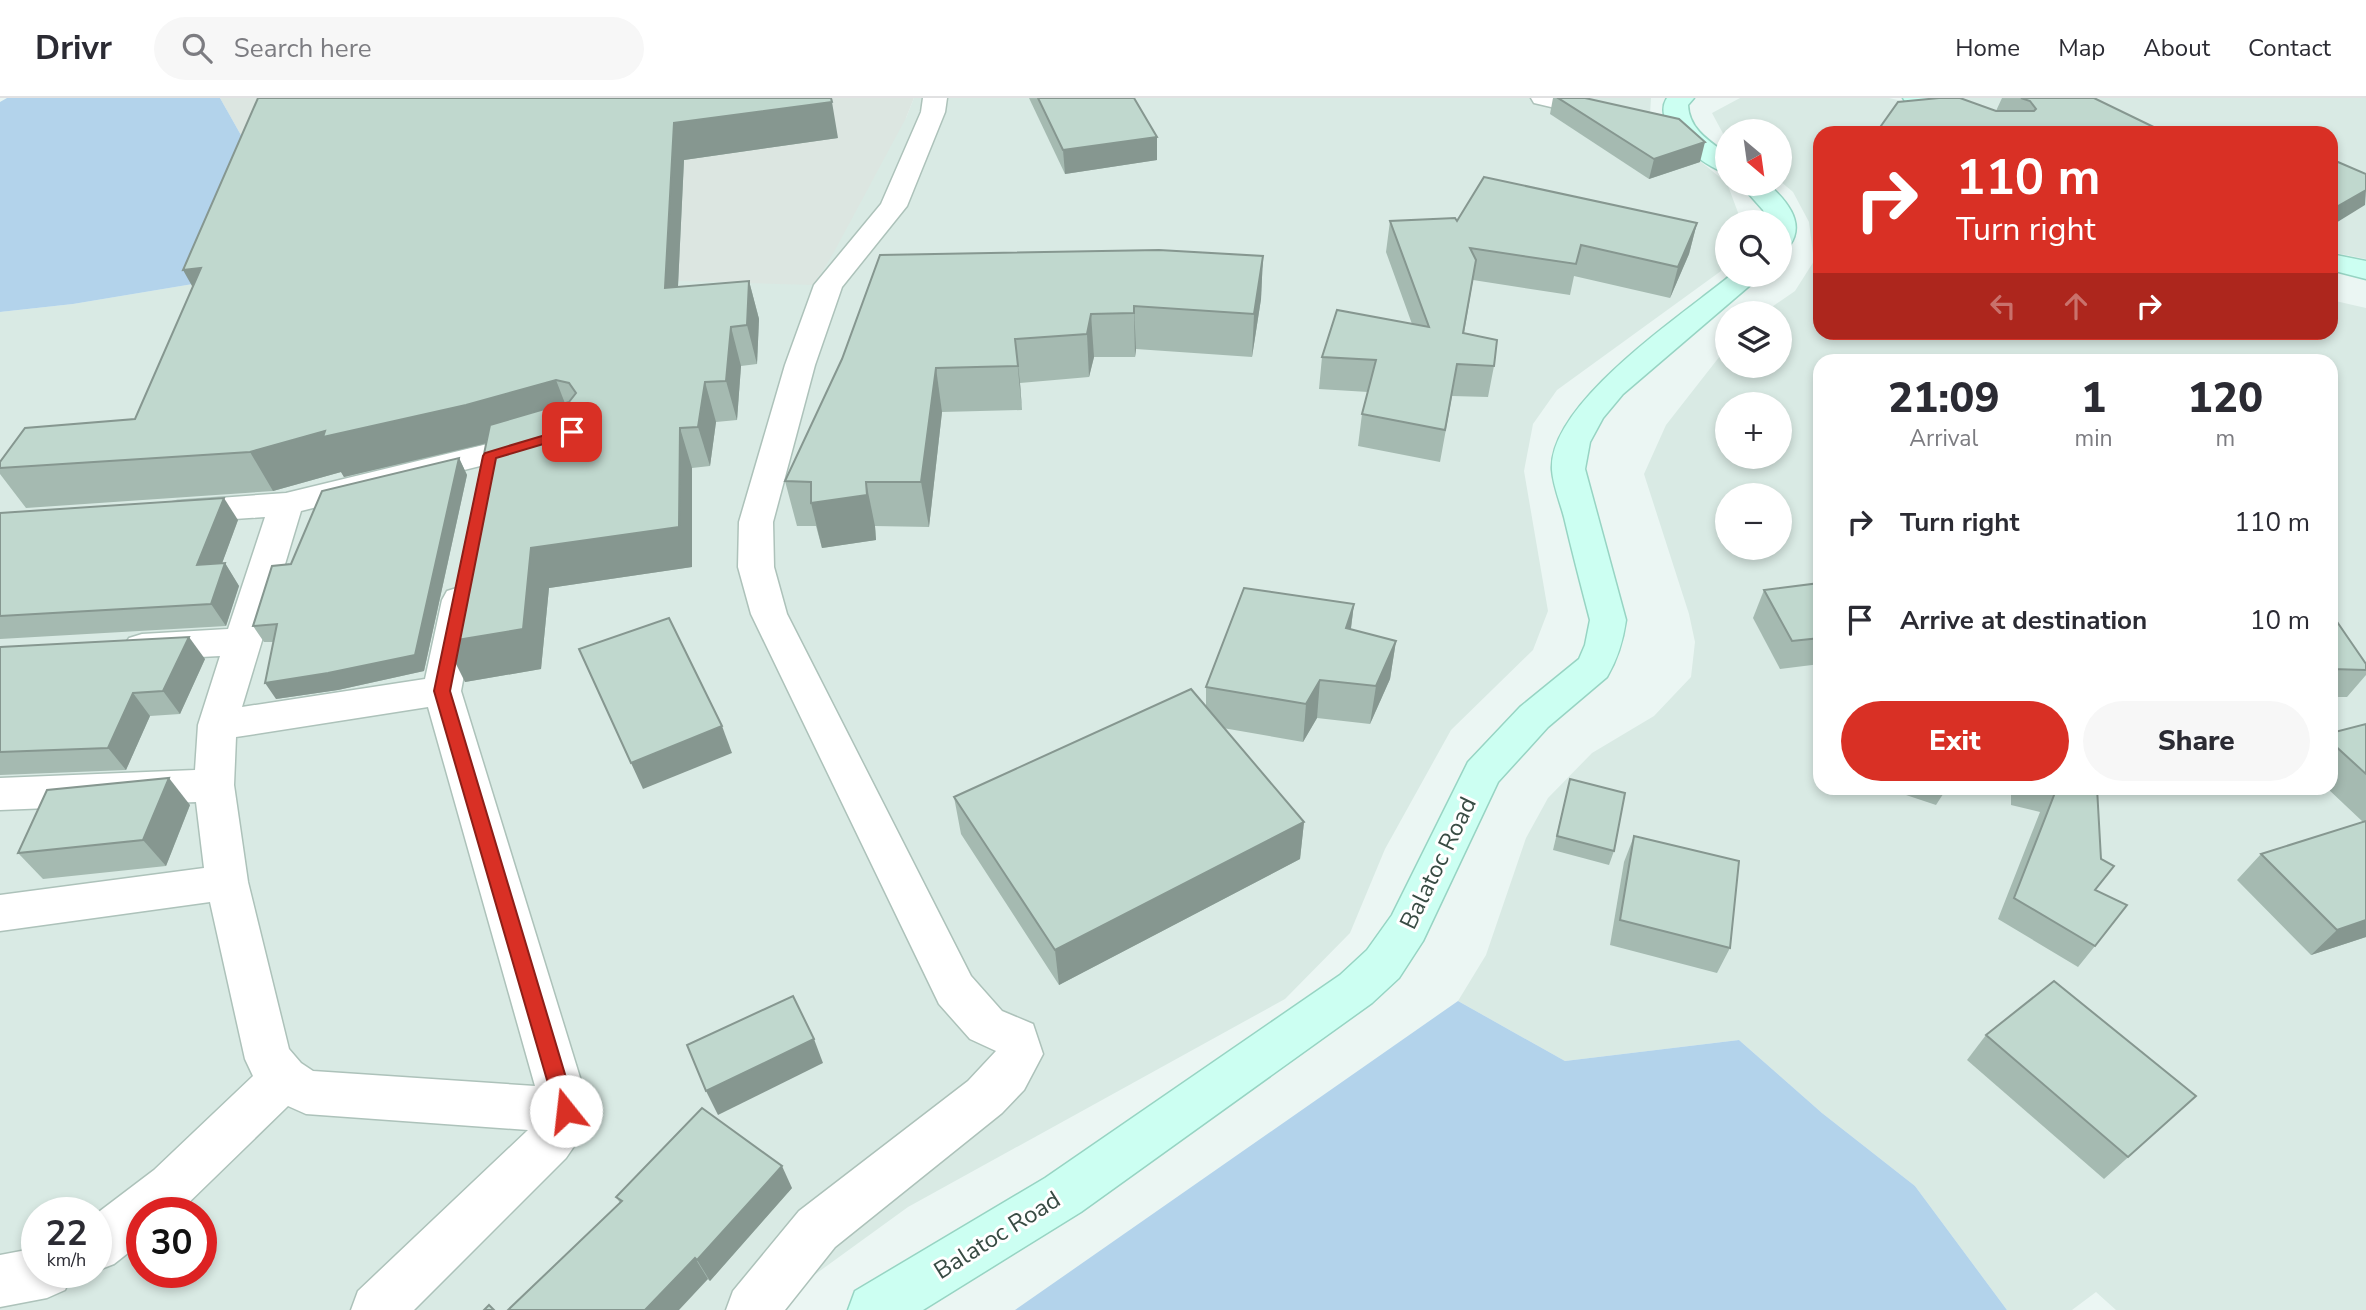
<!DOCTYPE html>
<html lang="en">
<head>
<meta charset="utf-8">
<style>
	:root { --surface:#fff; --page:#f7f7f7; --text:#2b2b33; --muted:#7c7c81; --line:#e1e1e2; --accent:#d93025 }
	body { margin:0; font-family:"Nunito Sans",sans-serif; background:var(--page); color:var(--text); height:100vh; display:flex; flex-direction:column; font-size:26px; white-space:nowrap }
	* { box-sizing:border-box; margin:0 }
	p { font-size:23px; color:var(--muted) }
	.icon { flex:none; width:38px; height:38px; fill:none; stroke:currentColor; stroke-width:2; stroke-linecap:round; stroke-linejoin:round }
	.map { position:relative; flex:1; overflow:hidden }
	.panel { position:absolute; left:1813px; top:256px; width:525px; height:441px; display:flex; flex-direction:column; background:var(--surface); border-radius:21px; box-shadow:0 4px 10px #0003 }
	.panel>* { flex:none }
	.guide { position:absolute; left:1813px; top:28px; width:525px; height:214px; border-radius:21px; box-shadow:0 4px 10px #0003; background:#d93025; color:#fff; overflow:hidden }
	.needle { width:46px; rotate:151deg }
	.tools { position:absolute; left:1715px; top:21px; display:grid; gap:14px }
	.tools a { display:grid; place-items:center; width:77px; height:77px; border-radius:50%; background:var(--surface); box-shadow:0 4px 10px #0003; font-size:35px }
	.speed { position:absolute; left:21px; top:1099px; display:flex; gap:14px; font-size:35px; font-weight:700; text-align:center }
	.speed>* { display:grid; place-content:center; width:91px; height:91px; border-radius:50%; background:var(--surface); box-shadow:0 4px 10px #0003; line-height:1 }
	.speed small { font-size:18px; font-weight:400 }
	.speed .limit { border:10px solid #d22; background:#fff; color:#111 }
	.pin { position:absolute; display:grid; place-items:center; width:60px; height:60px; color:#fff; margin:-30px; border-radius:14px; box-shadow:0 4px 10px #0006 }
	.me { position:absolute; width:77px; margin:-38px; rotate:344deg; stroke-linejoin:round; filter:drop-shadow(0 0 5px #0008) }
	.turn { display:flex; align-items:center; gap:24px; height:147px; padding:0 28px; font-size:32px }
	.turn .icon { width:91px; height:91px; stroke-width:2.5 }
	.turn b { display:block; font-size:49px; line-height:60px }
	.lanes { display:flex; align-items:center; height:66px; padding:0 28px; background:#0003; justify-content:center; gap:35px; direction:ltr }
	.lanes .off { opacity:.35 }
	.eta { display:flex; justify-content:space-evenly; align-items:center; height:119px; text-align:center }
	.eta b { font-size:42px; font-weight:800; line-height:49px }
	.button { display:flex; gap:14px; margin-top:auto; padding:14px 28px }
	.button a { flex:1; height:80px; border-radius:42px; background:var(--accent); color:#fff; font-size:28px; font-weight:800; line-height:80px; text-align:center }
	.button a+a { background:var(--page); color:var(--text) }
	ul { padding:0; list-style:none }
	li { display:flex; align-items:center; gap:21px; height:98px; padding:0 28px }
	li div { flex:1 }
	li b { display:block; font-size:26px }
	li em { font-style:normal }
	header { display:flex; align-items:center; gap:42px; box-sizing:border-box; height:98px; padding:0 35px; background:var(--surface); border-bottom:2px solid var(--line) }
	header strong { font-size:33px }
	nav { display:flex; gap:38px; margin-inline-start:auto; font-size:24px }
	.search { width:490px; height:63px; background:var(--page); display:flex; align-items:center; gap:18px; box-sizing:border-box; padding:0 24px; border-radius:38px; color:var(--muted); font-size:26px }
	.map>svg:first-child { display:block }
	.residential { fill:#d9eae4; fill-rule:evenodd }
	.industrial { fill:#dce6e1 }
	.green { fill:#b3d3eb }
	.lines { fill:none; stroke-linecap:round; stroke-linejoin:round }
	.minor-casing { stroke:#adc2ba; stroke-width:3 }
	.secondary-casing { stroke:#97d4c3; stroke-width:3 }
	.minor { fill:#fff; fill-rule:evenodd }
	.secondary { fill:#ccfff2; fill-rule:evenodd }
	.wall { fill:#a5bab1 }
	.shaded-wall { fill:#869790 }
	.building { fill:#c0d8ce; stroke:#869790; stroke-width:2 }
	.route { fill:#d93025; stroke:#8d1f18; stroke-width:2 }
	.labels { text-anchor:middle; stroke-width:6; stroke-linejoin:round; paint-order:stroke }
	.street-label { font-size:24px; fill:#384b43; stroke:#fff }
</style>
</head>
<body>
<header>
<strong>Drivr</strong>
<div class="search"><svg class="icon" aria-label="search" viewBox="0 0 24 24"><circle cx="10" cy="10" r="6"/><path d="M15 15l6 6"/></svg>Search here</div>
<nav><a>Home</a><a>Map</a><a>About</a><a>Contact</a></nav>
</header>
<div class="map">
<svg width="2366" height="1212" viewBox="0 0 2366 1212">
	<rect width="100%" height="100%" fill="#ebf6f3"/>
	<g class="residential">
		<path d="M914,0H1651L1650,17L1690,55L1727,85L1740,120V124H1727V164L1721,173L1557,292L1533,326L1524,373L1548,513L1533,552L1451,632L1385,751L1350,835L1285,901L908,1109L766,1212H0V214L73,206L193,186L135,343L646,182L906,20ZM37,1115H96V1174H37ZM142,1115H201V1174H142Z"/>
		<path d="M1740,0H1889L1915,6L1983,35H1820V234H2331V202L2366,210V1212H2116L2096,1194L2072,1212H2007L1915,1088L1822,1015L1739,942L1565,963L1458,903L1486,857L1526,740L1548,700L1592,655L1654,618L1691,579L1695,544L1689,516L1644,376L1666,327L1727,249V268H1780V215H1763L1795,193L1814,163L1809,124L1793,94L1780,83V33H1727V43L1712,15ZM1820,262H2331V690H1820ZM1727,306H1780V359H1727ZM1727,397H1780V450H1727Z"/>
		<path d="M1944,0H2366V161L2331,154V35H2021Z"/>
	</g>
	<path class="industrial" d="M220,0H914L906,20L834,154L814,187L646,182L135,344L246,46Z"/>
	<g class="green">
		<path d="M7,0H220L246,46L193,186L73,206L0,214V4Z"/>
		<path d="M1458,903L1565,963L1739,942L1822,1015L1915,1088L2007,1212H1015Z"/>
	</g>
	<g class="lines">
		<g class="minor-casing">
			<g id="minor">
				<path d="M923,0H947L945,14L907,108L842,189L815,267L773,424L774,469L787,516L971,878L1002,913L1033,926L1043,956L1024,992L1002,1015L835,1149L785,1212H726L733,1193L799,1113L968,983L996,953L970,941L939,906L751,516L738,469L739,424L785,267L814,187L881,106L921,14Z"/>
				<path d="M1531,0H1574L1611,9L1614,14L1611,19L1602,21L1534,5Z"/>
				<path d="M533,335L544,338L549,345L544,352L301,413L242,609L425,581L442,502L447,493L460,489L473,493L478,502L461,593L590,1012L579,1041L566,1060L414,1212H351L358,1193L528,1032L306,1016L288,1008L178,1115H142V1144L114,1166L96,1173V1116L154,1072L253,978L245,961L210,804L0,833V797L204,770L196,704L0,712V680L195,672L198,627L220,558L142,562L129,558L123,549L129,540L142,536L228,531L265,419L178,425L166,422L161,414L166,406L178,403L286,395ZM428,609L535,988L313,973L301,965L289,951L248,784L234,687L236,639Z"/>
				<path d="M37,1150V1174H73L65,1192L47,1200L0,1209V1157Z"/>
			</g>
		</g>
		<g class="secondary-casing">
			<g id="secondary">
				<path d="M1667,0H1694L1688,7C1689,31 1709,43 1727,56V75C1705,70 1649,27 1667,0Z"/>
				<path d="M1903,0H1938L2019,30L2023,35H1987L1906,5Z"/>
				<path d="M1740,86H1768C1785,101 1806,124 1790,147L1780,149V124H1768L1763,112Z"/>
				<path d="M2331,156L2366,163V181L2331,172Z"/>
				<path d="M1731,177H1762L1623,296L1603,320L1590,344L1585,371L1626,522C1623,543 1618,560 1607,579L1548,629L1498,684L1423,843L1399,880L1372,905L1081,1114L923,1212H848L855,1193L1045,1080L1340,877L1367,852L1392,817L1468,664L1520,609L1579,561L1585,547L1590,522C1581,488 1572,453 1564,419C1560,404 1553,387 1552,372C1548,305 1684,216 1731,177Z"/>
			</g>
		</g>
		<use href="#minor" class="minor"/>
		<use href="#secondary" class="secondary"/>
	</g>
	<g class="wall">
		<path d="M1029,0H1134L1157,39V62L1065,76Z"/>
		<path d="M1553,0H1585L1700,64L1649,81L1550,16Z"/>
		<path d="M2002,0H2094L2166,35H1876L1996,13Z"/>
		<path d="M256,4L838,40L684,62L678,189L749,183L759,221L757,266L741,268L737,322L716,324L710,368L692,370V469L549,490L541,571L465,584L486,346L344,379L341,374L273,393L26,410L0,376V364L135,321L193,190Z"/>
		<path d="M1390,123H1457L1697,125L1689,156L1670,200L1574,178L1570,197L1473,182L1464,235L1494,268L1488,299L1452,298L1440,364L1358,348L1362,316L1368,294L1319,291L1322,259L1412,226L1386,154Z"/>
		<path d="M1263,158L1261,201L1252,259L1136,251L1135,259H1094L1089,279L1020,285L1022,312L942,314L929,429L875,428L876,442L822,450L816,428H797L785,383L842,261Z"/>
		<path d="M459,360L467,377L424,573L338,592L276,601L273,544H264L253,528L291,466Z"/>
		<path d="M0,415L238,422L222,465H225L239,488L226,528L0,541Z"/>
		<path d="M1820,485V566L1780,571L1753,520L1764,492Z"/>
		<path d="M1354,506L1351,531L1396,543L1390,581L1370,626L1317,620L1303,644L1223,630L1304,724L1300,761L1059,887L961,736L954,699L1206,609V589Z"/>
		<path d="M2331,515L2366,566V577L2347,599H2331Z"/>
		<path d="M0,549L205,561L180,616L150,618L126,672L0,677Z"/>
		<path d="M2366,626V839L2311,857L2237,782L2261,756L2363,724L2327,690H2331V635Z"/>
		<path d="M1570,681L1614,753L1609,767L1553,752Z"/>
		<path d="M1885,690H1947L1936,707Z"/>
		<path d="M2011,690H2097L2095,792V848L2078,869L1998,821L2040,714L2011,707Z"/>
		<path d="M190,707L166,768L43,781L18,755Z"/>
		<path d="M1634,738L1730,850L1717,875L1610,847L1624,764Z"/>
		<path d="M1986,937L2196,998L2104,1081L1967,962Z"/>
		<path d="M792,1090L710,1183L620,1105L616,1099Z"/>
	</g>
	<g class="shaded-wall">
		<path d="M832,4L838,40L684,62L676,229L665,190L674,25Z"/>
		<path d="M1157,39V62L1065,76L1063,52Z"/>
		<path d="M1705,44L1700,64L1649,81L1654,61Z"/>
		<path d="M2366,92L2365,107L2331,128V112Z"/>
		<path d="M1697,125L1689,156L1670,200L1678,169Z"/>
		<path d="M1263,158L1261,201L1252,259L1254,216Z"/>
		<path d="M201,170L205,211L183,172Z"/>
		<path d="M749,183L759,221L757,266L747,227Z"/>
		<path d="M1134,208L1136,251L1135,259L1134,215Z"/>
		<path d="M1091,216L1094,259L1089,279L1087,236Z"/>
		<path d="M731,229L741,268L737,322L726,283Z"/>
		<path d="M1015,241L1020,285L1022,312Z"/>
		<path d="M936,270L942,314L929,429L921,384Z"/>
		<path d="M556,282L571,321L483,346L344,379L341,374L273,393L250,354L325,333Z"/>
		<path d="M705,284L716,324L710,368L698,329Z"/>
		<path d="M680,330L692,370V469L549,490L541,571L465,584L445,544L531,450Z"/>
		<path d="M459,360L467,377L424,573L338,592L276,601L265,585Z"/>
		<path d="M866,384L875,428L876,442L822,450L811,405Z"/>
		<path d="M224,400L238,422L213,490L197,467Z"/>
		<path d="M225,465L239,488L226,528L211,506Z"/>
		<path d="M1354,506L1349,544L1346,530Z"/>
		<path d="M189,539L205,561L180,616L163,593Z"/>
		<path d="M1396,543L1390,581L1370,626L1376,588Z"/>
		<path d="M1320,582L1317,620L1303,644L1306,606Z"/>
		<path d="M133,595L150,618L126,672L108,650Z"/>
		<path d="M722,628L732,655L643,691L631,665Z"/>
		<path d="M169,680L190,707L166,768L143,742Z"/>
		<path d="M1304,724L1300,761L1059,887L1055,852Z"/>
		<path d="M2366,822V839L2311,857L2337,832Z"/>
		<path d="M814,941L823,965L718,1017L706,993Z"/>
		<path d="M782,1068L792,1090L710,1183L697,1162Z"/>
		<path d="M695,1160L708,1181L679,1212H645Z"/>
	</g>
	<g class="building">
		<path d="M258,0H831L832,4L674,25L665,190L749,183L747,227L731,229L726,283L705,284L698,329L680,330L679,429L531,450L523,531L445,544L490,327L569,304L576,295L569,285L556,282L466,307L323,339L325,333L250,354L0,370V364L25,330L135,321L201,170L183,172Z"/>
		<path d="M1038,0H1134L1157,39L1063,52Z"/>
		<path d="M1558,0H1585L1679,21L1705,44L1654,61Z"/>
		<path d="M1939,0H1960L1996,13H2034L2036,11L2030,3L2021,0H2094L2166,35H1876L1898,4Z"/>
		<path d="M2331,61L2366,76V92L2331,112Z"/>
		<path d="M1484,79L1697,125L1678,169L1581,147L1576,166L1470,150L1476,162L1463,235L1497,242L1494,268L1457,266L1445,332L1362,316L1376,262L1322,259L1337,212L1429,229L1390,123L1455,120L1457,123Z"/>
		<path d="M1159,152L1263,158L1254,216L1134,208V215L1091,216L1087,236L1015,241L1018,268L936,270L921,384H866L867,397L811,405V384L785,383L842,261L880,157Z"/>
		<path d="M459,360L415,557L328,575L265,585L277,526L253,528L272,468L291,466L322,393Z"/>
		<path d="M224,400L197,467L225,465L211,506L0,518V415Z"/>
		<path d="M1820,485V540L1792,543L1764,492Z"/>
		<path d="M1244,490L1354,506L1346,530L1396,543L1376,588L1320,582L1306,606L1206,589Z"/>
		<path d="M2331,515L2366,566V572L2331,571Z"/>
		<path d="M669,520L722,628L631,665L579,551Z"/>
		<path d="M189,539L163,593L133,595L108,650L0,654V549Z"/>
		<path d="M1191,591L1304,724L1055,852L954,699Z"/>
		<path d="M2366,626V676L2331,644V635Z"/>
		<path d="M169,680L143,742L18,755L47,692Z"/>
		<path d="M1570,681L1625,695L1614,753L1557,738Z"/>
		<path d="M2044,690H2097L2101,761L2114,768L2095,792L2127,807L2095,848L2014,800L2056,692Z"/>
		<path d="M2366,723V822L2337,832L2261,756Z"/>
		<path d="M1634,738L1739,763L1730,850L1620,822Z"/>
		<path d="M2054,883L2196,998L2128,1059L1986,937Z"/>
		<path d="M793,898L814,941L706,993L687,947Z"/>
		<path d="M702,1010L782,1068L697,1162L695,1160L645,1212H508L622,1103L616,1099Z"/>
		<path d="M489,1207L494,1212H484Z"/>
	</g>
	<path class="route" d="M572,329L579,334L577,336L496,360L450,593L576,1013L573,1019L566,1022L559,1019L556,1013L434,593L483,358L485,355Z"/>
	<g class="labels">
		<g class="street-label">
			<text transform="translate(1438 765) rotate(-64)" y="8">Balatoc Road</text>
			<text transform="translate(997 1137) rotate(-32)" y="8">Balatoc Road</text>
		</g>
	</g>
</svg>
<div class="tools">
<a><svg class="needle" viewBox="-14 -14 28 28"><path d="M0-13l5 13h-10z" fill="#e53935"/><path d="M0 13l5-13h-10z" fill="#7c7c81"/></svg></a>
<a><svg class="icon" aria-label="search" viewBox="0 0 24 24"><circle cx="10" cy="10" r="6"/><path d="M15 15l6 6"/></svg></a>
<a><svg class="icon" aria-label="layers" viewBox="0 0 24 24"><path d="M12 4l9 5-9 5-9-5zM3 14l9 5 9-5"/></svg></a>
<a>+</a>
<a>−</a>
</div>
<div class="speed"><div>22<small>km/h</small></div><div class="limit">30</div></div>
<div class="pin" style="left:572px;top:334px;background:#d93025"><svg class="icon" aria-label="arrive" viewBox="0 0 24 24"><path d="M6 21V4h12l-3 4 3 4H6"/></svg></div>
<svg class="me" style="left:566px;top:1013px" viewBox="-20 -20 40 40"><circle r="19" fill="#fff"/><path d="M0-13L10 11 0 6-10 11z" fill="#d93025"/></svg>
<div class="guide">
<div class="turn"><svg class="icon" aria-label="right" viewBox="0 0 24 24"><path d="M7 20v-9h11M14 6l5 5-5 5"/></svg><div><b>110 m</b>Turn right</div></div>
<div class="lanes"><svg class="icon off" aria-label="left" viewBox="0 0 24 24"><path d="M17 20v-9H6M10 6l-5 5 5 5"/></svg><svg class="icon off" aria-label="ahead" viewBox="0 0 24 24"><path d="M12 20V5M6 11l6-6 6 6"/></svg><svg class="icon" aria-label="right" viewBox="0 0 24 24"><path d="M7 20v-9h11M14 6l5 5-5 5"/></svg></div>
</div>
<section class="panel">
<div class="eta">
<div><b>21:09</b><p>Arrival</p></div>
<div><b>1</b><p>min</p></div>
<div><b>120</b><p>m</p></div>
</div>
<ul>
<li><svg class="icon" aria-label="right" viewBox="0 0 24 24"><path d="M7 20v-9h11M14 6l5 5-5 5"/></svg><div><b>Turn right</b></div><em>110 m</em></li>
<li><svg class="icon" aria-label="arrive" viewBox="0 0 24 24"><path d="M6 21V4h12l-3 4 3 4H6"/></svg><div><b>Arrive at destination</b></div><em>10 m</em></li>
</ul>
<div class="button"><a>Exit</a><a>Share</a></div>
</section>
</div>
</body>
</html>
